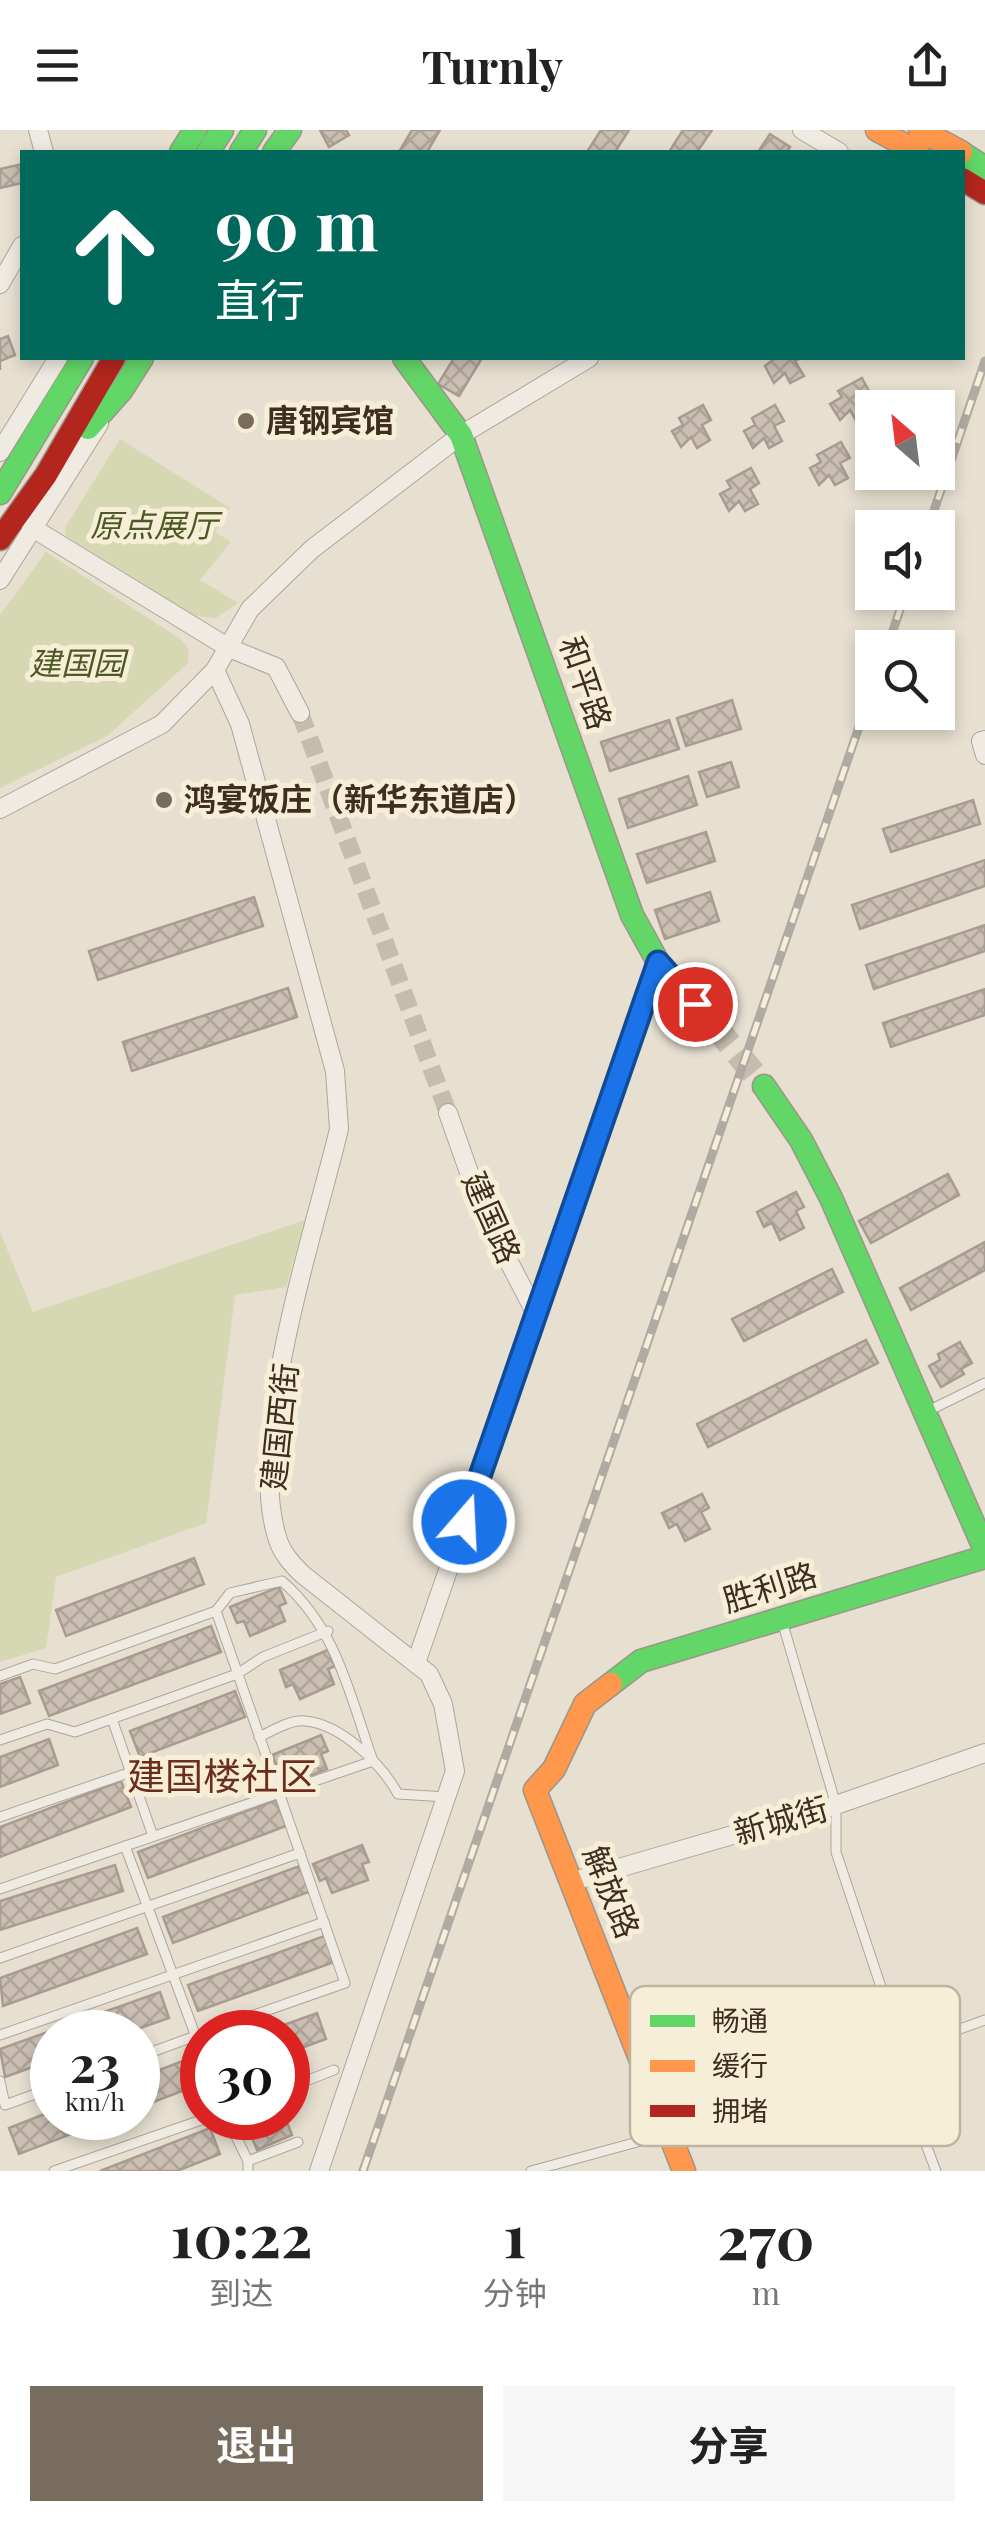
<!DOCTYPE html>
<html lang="zh">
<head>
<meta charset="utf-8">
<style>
	:root { --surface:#fff; --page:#f6f6f6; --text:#222; --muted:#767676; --accent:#786c5e }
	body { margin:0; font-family:"Playfair Display","Noto Sans SC",serif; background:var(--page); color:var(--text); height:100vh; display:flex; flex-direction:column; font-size:38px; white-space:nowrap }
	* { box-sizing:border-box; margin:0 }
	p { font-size:32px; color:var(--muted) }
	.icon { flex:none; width:55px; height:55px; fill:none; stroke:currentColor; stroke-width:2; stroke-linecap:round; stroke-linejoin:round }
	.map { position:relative; height:2041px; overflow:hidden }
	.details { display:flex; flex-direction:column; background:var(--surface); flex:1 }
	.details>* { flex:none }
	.top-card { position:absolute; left:20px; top:20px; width:945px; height:210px; border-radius:0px; box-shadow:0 5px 15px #0003; background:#00695c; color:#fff; overflow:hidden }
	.needle { width:65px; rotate:332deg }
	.buttons { position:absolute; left:855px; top:260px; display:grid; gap:20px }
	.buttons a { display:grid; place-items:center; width:100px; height:100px; border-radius:0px; background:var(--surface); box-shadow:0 5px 15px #0003; font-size:50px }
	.speed { position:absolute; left:30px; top:1880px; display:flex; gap:20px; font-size:50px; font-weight:700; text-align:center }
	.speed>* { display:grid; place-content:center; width:130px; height:130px; border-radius:50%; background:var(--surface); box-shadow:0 5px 15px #0003; line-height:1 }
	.speed small { font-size:25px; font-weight:400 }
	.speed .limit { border:15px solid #d22; background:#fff; color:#111 }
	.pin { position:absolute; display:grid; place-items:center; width:85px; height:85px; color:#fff; margin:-42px; border:5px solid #fff; border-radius:50%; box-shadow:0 2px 10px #0007 }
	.me { position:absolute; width:110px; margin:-55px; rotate:19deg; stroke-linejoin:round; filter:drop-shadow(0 0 8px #0008) }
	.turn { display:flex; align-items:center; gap:35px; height:210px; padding:0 30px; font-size:45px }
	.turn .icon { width:130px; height:130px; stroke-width:2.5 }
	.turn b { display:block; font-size:70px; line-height:85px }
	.eta { display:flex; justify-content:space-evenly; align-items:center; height:170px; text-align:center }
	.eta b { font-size:60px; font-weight:700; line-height:70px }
	.button { display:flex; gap:20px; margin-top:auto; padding:20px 30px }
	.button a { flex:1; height:115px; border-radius:0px; background:var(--accent); color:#fff; font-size:40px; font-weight:700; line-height:115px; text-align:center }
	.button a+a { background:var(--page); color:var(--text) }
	header { display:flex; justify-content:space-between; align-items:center; height:130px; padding:0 30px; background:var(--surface); font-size:45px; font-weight:700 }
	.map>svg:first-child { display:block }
	.green { fill:#d6d7b3 }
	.building { fill:url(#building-cross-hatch); stroke:#a89c90; stroke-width:2.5 }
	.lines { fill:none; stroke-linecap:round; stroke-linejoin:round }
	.street-tunnel { stroke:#c5bcae; stroke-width:18; stroke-dasharray:18 9; stroke-linecap:butt }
	.secondary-tunnel { stroke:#c5bcae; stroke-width:25; stroke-dasharray:25 12; stroke-linecap:butt }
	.lane-casing { stroke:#ada599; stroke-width:11 }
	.street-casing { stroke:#ada599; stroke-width:20 }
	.fast-casing { stroke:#9c958a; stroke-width:25 }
	.slow-casing { stroke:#9c958a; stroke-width:25 }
	.jam-casing { stroke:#9c958a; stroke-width:25 }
	.lane { stroke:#efebe3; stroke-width:9 }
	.street { stroke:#efebe3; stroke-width:18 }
	.fast { stroke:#63d668; stroke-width:22 }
	.slow { stroke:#ff974d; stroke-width:22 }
	.jam { stroke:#b3261e; stroke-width:22 }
	.rail-casing { stroke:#afaaa2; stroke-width:9 }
	.rail { stroke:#f7eed8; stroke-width:5; stroke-dasharray:15; stroke-linecap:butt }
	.route-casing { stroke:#114b97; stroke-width:25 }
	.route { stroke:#1a73e8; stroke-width:18 }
	.poi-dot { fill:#786c5e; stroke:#f7eed8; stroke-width:4 }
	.labels { text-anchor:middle; stroke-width:10; stroke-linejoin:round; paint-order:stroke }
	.poi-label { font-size:32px; font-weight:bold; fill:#3d2e20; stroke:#f7eed8; text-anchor:start }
	.park-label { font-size:32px; font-style:italic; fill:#4d5a26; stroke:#f7eed8 }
	.street-label { font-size:32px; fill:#3d2e20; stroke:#f7eed8 }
	.quarter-label { font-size:38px; fill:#6b2e1e; stroke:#f7eed8 }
	.key { fill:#f7eed8; stroke:#bfb4a1; stroke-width:2.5 }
	.key-label { font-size:28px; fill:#3d2e20 }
</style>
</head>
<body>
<header><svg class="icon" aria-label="menu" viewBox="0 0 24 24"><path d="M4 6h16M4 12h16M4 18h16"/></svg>Turnly<svg class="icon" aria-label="share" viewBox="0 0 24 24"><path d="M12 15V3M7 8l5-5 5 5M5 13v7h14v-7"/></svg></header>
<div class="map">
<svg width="985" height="2041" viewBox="0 0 985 2041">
	<defs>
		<pattern id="building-cross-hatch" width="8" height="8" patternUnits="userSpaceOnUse" patternTransform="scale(2.5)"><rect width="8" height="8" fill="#cbbfb2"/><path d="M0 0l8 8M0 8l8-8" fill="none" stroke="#afa499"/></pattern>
	</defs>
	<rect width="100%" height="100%" fill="#e7e0d1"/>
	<g class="green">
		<path d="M120,309L230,378L215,402L231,412L200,450L238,473L216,488L195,486L66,406L65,398Z"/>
		<path d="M46,422L182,510L189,520L188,533L107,606L0,658V485Z"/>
		<path d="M305,1090L286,1157L235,1165L206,1393L56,1447L46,1518L0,1532V1102L33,1182Z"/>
	</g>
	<g class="building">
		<path d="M320,0H346L349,5L329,17Z"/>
		<path d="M412,0H440L427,22H399Z"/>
		<path d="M601,0H629L615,22H587Z"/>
		<path d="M683,0H712L697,22H669Z"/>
		<path d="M770,4L790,17L787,22H758Z"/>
		<path d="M22,34V53L0,58V39Z"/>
		<path d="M8,206L15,225L0,231V240V209Z"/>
		<path d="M454,228H482L459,266L438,254Z"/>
		<path d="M775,228H801L795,231L804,246L790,253L785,243L774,253L765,236Z"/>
		<path d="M862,248L870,263L861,268L869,283L856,291L850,280L840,290L830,274L842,267L838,261Z"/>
		<path d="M703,275L711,290L702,295L710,310L697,318L691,307L681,317L672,301L683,295L679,288Z"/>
		<path d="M775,275L784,291L774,296L782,311L769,318L764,308L753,318L744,301L755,295L752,288Z"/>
		<path d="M841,312L850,328L840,333L848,348L835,355L829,345L819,355L810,338L821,332L817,325Z"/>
		<path d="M751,338L759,353L750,359L758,374L745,381L739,371L729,381L720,364L731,358L727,351Z"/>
		<path d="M732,570L741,599L686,616L677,588Z"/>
		<path d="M669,590L679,619L610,641L601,612Z"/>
		<path d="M731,632L739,657L707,667L699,642Z"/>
		<path d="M688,646L697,675L628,698L619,669Z"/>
		<path d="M973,670L980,694L891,722L883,699Z"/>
		<path d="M706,702L715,731L647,753L637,724Z"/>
		<path d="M985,730V756L860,799L852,775Z"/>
		<path d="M710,762L719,791L665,809L655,780Z"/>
		<path d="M254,767L263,796L98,850L89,821Z"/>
		<path d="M985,795V821L874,859L866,835Z"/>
		<path d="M288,858L297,887L132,941L123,912Z"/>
		<path d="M985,859V885L891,917L883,893Z"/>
		<path d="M948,1044L959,1065L871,1113L859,1091Z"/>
		<path d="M796,1062L804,1077L796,1081L804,1098L780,1110L772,1093L764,1097L757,1082Z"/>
		<path d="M985,1112V1140L911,1180L900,1158Z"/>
		<path d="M832,1139L843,1162L744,1211L732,1189Z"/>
		<path d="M866,1210L878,1233L708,1317L697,1294Z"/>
		<path d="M960,1212L972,1233L961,1239L964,1244L941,1257L929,1236L940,1230L938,1224Z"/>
		<path d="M702,1364L709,1378L701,1382L710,1399L685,1411L677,1394L669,1398L662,1383Z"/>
		<path d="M194,1428L204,1454L66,1506L56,1480Z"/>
		<path d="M279,1457L286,1473L279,1476L285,1491L250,1506L244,1491L237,1493L230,1477Z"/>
		<path d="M211,1496L221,1522L49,1586L39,1561Z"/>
		<path d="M328,1520L335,1536L328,1539L334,1554L300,1569L293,1554L286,1557L280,1540Z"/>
		<path d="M20,1547L30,1573L0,1584V1554Z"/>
		<path d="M235,1561L245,1587L140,1627L130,1601Z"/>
		<path d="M321,1605L328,1621L321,1624L327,1639L292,1653L286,1638L279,1641L272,1625Z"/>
		<path d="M49,1609L58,1635L0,1657V1627Z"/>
		<path d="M121,1651L131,1677L0,1727V1697Z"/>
		<path d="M276,1670L286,1696L148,1748L138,1722Z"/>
		<path d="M362,1715L369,1732L362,1734L368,1750L332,1763L326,1748L320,1751L313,1734Z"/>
		<path d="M115,1735L123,1761L0,1800V1771Z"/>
		<path d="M302,1735L311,1761L173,1813L163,1787Z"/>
		<path d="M137,1798L147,1824L3,1876L0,1848Z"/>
		<path d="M327,1805L337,1831L198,1881L188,1855Z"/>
		<path d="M160,1862L169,1888L129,1902H52V1930L5,1947L0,1919Z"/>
		<path d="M317,1883L326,1909L288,1923V1902H264Z"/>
		<path d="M185,1930L195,1956L138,1978V1948Z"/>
		<path d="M288,1975L293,1987L286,1990L292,2005L257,2020L251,2005L244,2008L238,1991L288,1988Z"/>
		<path d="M52,1981V1988H113L19,2024L9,1998Z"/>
		<path d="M210,1998L220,2024L177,2041H100Z"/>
	</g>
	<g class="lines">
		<path class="street-tunnel" d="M300,583L448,983"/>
		<path class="secondary-tunnel" d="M714,895L764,956"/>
		<g class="lane-casing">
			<g id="lane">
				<path d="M928,1281L985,1253"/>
				<path d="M782,1491L836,1675V1722L902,1920"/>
				<path d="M0,1546L33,1534L55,1539L216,1481L230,1463L282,1451C337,1499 349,1563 373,1631L0,1759"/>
				<path d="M112,1589L153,1706"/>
				<path d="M259,1607C272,1601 291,1589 305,1591C342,1594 382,1635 398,1664L446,1667"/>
				<path d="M0,1610L47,1594L75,1602L237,1544L263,1527L328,1501"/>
				<path d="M0,1687L131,1642"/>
				<path d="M125,1716L202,1923"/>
				<path d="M0,1828L300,1723"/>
				<path d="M206,1902L345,1853L216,1481"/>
				<path d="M0,1905L324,1792"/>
				<path d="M891,1923L936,2041"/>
				<path d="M138,1927L201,1904"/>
				<path d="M0,1951L5,1975L52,1958"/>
				<path d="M288,1958L334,1940"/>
				<path d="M227,1988L248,2031V2041"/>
				<path d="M248,2031L298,2012"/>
				<path d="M54,2041L207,1988"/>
				<path d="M531,2041L670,2003L985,1890"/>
			</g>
		</g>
		<g class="street-casing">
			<g id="street">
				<path d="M38,0L44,22"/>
				<path d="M802,0L839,22"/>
				<path d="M0,154L22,116"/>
				<path d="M0,322L58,228"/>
				<path d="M31,397L229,518L276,537L300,583"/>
				<path d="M0,450L99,294"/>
				<path d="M215,540L240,594L335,941L339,999C314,1104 246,1306 277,1407C281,1422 291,1433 302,1444L429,1544L443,1574L455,1641L319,2041"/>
				<path d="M985,610L981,611L985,625"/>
				<path d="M0,679L162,594L215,540L250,479L312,419L461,305L589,228"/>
				<path d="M448,983L483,1082L535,1182"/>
				<path d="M416,1533L658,832"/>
				<path d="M574,1751L836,1675L985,1623"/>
			</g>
		</g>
		<g class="fast-casing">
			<g id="fast">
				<path d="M181,22L195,0"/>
				<path d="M208,22L222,0"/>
				<path d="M241,22L255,0"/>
				<path d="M274,22L290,0"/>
				<path d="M962,23L985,38"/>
				<path d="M404,228L461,305L632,785L658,832L714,895"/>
				<path d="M88,298L121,261L142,228"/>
				<path d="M0,363L82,228"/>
				<path d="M764,956L801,1010L831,1068L985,1420"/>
				<path d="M611,1554L641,1531L985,1427"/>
			</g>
		</g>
		<g class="slow-casing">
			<g id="slow">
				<path d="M877,0L918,22"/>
				<path d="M920,0L961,22"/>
				<path d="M611,1554L585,1574L554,1639L535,1660L684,2041"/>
			</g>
		</g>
		<g class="jam-casing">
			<g id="jam">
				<path d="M962,49L985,63"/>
				<path d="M0,409L46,345L114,228"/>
			</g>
		</g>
		<use href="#lane" class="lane"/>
		<use href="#street" class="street"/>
		<use href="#fast" class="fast"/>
		<use href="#slow" class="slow"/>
		<use href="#jam" class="jam"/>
		<g class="rail-casing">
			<g id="rail">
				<path d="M928,398L985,231"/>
				<path d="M887,518L906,462"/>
				<path d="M363,2041L872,559"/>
			</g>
		</g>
		<use href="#rail" class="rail"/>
	</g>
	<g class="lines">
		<g class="route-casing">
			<path id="route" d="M464,1392L658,832L695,874"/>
		</g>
		<use href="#route" class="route"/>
	</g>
	<g class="poi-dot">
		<circle cx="246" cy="291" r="10"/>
		<circle cx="164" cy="670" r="10"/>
	</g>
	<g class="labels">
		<g class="poi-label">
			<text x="266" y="302">唐钢宾馆</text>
			<text x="184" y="681">鸿宴饭庄（新华东道店）</text>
		</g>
		<g class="park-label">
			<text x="154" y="407">原点展厅</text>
			<text x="77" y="545">建国园</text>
		</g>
		<g class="street-label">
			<text transform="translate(585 553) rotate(71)" y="11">和平路</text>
			<text transform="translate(491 1088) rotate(66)" y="11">建国路</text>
			<text transform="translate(280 1297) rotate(-84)" y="11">建国西街</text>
			<text transform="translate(770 1458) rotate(-17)" y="11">胜利路</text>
			<text transform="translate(781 1691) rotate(-16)" y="11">新城街</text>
			<text transform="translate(611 1762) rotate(68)" y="11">解放路</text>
		</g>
		<g class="quarter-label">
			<text x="222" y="1660">建国楼社区</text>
		</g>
	</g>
	<rect x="630" y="1856" width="330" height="160" rx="15" class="key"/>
	<rect x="650" y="1885" width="45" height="12" fill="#63d668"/>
	<rect x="650" y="1930" width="45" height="12" fill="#ff974d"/>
	<rect x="650" y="1975" width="45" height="12" fill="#b3261e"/>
	<g class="key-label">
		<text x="712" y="1901">畅通</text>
		<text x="712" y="1946">缓行</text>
		<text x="712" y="1991">拥堵</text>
	</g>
</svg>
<div class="buttons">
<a><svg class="needle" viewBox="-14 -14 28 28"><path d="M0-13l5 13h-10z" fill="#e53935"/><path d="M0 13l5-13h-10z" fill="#767676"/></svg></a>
<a><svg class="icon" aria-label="sound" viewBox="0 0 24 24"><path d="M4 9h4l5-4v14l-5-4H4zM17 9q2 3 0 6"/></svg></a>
<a><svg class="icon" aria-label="search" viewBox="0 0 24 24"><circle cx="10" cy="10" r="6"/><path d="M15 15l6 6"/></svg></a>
</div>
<div class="speed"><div>23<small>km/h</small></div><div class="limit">30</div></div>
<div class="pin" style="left:695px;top:874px;background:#d93025"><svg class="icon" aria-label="arrive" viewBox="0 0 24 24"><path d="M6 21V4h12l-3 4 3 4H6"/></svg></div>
<svg class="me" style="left:464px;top:1392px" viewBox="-20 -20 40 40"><circle r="17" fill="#1a73e8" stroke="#fff" stroke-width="3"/><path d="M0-11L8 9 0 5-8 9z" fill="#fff"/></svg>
<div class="top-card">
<div class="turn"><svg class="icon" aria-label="ahead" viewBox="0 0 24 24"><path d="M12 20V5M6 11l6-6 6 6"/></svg><div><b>90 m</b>直行</div></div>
</div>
</div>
<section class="details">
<div class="eta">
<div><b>10:22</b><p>到达</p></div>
<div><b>1</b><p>分钟</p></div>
<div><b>270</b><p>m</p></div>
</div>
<div class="button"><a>退出</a><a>分享</a></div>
</section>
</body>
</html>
